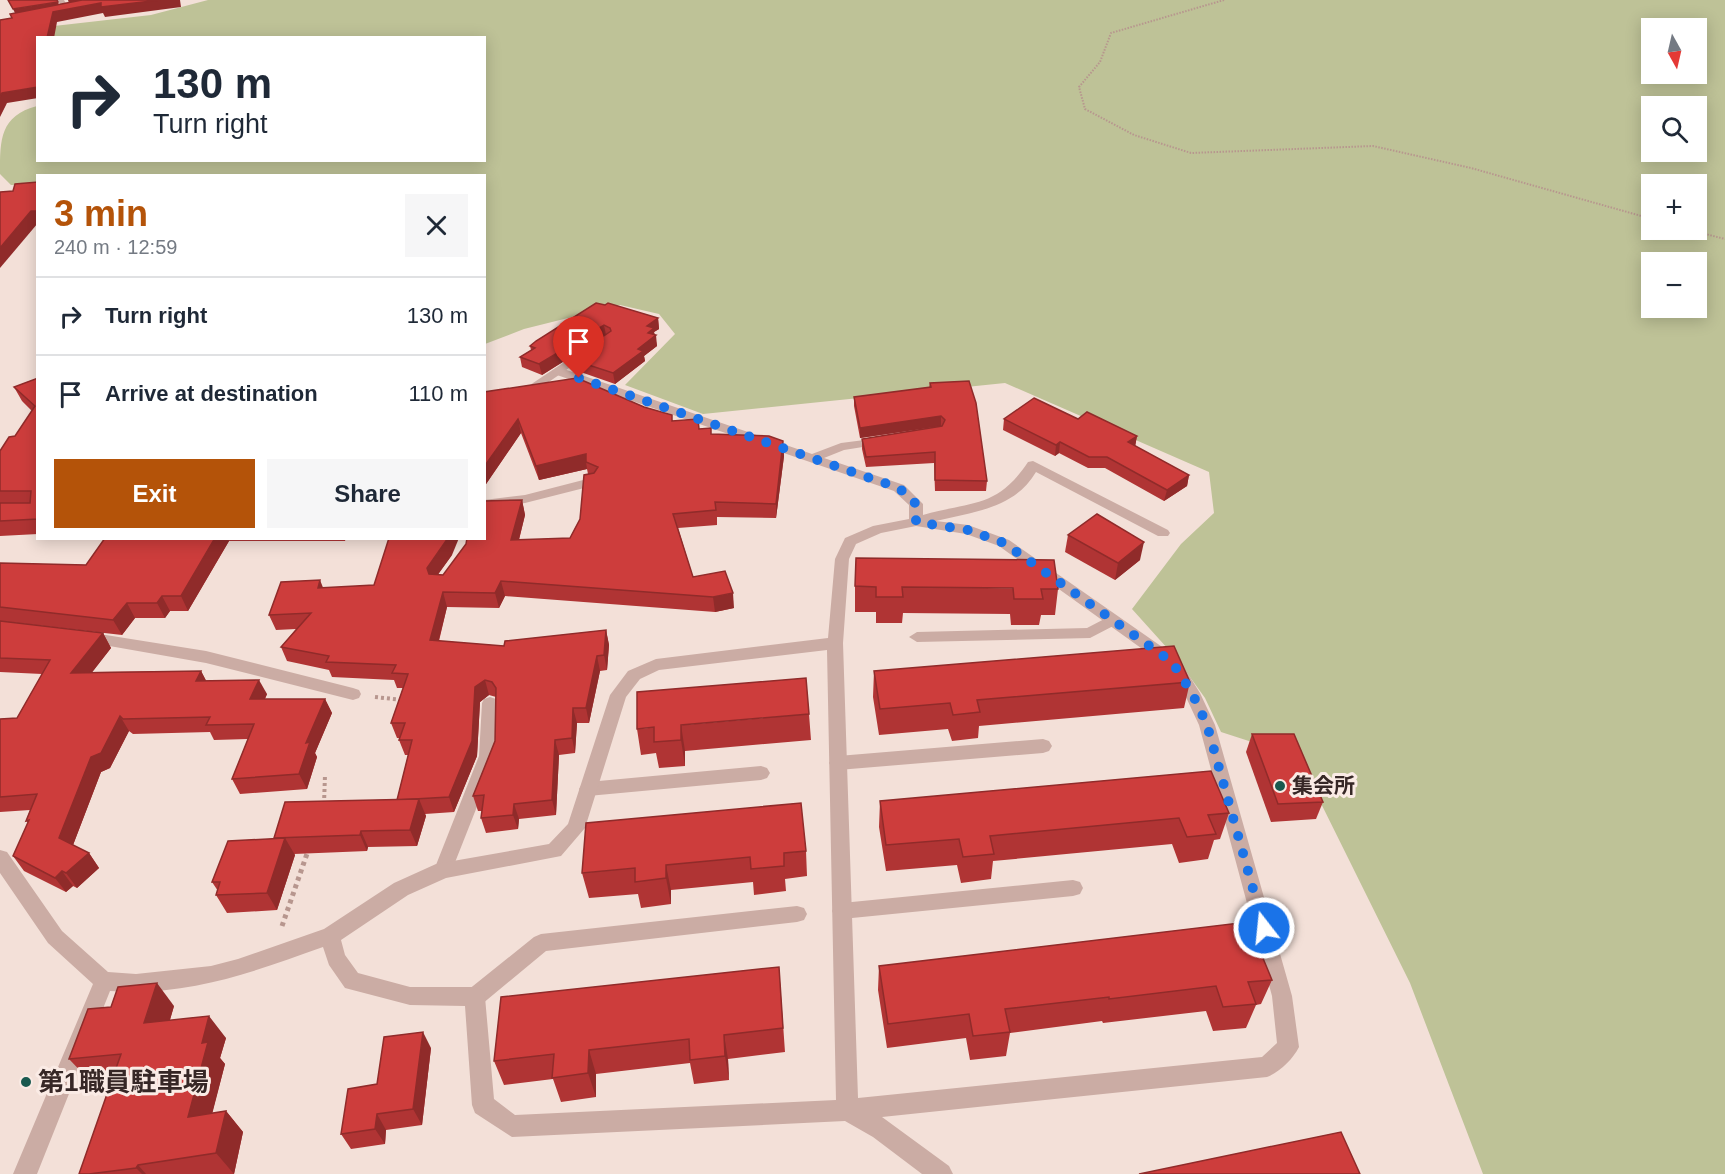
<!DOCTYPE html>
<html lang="en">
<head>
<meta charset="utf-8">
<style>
	:root { --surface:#fff; --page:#f6f6f7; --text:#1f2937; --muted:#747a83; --line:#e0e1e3; --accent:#b45309 }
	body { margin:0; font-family:Arial,"Noto Sans JP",sans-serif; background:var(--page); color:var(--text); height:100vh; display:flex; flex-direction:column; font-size:22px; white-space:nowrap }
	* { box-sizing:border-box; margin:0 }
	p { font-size:20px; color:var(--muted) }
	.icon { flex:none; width:33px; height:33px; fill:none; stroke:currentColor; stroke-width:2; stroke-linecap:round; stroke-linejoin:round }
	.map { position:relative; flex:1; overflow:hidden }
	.side { position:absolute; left:36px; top:174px; width:450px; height:366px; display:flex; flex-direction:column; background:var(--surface); border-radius:0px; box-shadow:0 3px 15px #0003 }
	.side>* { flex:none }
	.top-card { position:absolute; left:36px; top:36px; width:450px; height:126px; border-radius:0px; box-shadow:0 3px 15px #0003; background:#fff; color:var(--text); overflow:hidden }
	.needle { width:39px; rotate:172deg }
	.buttons { position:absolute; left:1641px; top:18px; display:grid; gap:12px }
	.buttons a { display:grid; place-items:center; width:66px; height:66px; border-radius:0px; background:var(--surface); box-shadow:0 3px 15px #0003; font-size:30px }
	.pin { position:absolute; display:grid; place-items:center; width:51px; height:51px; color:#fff; margin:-62px -26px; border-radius:50% 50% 50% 0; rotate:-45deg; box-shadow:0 0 6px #0007 }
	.pin .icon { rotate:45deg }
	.me { position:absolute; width:66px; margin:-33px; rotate:344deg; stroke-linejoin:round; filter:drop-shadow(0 0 4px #0008) }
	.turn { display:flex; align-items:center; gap:21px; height:126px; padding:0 18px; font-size:27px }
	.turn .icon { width:78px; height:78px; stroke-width:2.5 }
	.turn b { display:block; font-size:42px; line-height:51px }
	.round { display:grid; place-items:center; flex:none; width:63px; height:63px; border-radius:0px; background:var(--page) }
	.overview { display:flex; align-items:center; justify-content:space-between; height:102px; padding:0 18px }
	h1 { font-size:36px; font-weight:700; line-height:45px; color:var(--accent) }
	.cta { display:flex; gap:12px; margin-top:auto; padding:12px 18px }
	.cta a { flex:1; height:69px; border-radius:0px; background:var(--accent); color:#fff; font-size:24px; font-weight:700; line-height:69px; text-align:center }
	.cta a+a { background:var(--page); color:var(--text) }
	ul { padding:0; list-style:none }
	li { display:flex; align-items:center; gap:18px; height:78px; padding:0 18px; border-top:2px solid var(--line) }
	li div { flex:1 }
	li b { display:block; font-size:22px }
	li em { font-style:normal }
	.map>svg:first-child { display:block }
	.green { fill:#bec297; fill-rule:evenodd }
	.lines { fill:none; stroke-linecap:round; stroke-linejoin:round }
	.path-far2 { stroke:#b7968e; stroke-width:2; stroke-dasharray:1.5 1.5; stroke-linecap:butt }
	.path-far1 { stroke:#b7968e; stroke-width:4; stroke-dasharray:3 3; stroke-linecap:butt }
	.path { stroke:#b7968e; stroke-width:5; stroke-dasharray:4 4; stroke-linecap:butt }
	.lane { fill:#cbaca4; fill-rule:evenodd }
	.street { fill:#cbaca4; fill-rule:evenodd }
	.wall { fill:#b03434 }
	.shaded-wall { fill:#902b2a }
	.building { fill:#cd3d3c; stroke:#902b2a; stroke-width:1.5 }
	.route { stroke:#1a73e8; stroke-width:10; stroke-dasharray:0 18 }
	.poi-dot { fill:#19594f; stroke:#faebe5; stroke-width:2 }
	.labels { text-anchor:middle; stroke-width:6; stroke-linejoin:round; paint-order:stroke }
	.poi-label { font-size:21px; font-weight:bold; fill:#362726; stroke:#faebe5; text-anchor:start }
	.near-poi-label { font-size:26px; font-weight:bold; fill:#362726; stroke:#faebe5; text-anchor:start }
</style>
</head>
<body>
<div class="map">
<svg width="1725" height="1174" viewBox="0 0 1725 1174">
	<rect width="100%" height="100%" fill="#f3e0d8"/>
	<path class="green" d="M208,0H1725V1174H1483L1410,983L1298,757L1221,732L1205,698L1177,659L1132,609L1181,544L1214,513L1209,472L1005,383L703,414L625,385L675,334L659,314L620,305L524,329L485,344L484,176H38L37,185H11L0,174C0,139 0,116 37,106L38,160H484V38H40L54,26L151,15ZM1652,28H1696V74H1652ZM1652,106H1696V152H1652ZM1652,184H1696V230H1652ZM1652,262H1696V308H1652Z"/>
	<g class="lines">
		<g class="path-far2">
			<path d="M1224,0L1111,33L1100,62L1079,87L1085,109L1134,135L1191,153L1373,146L1471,168L1652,219"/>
			<path d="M1690,230L1725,239"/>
		</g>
		<g class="path-far1">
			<path d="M375,697L403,700"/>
			<path d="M324,804L325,775"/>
		</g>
		<path class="path" d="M282,926L309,848"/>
		<g class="lane">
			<path d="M587,347L593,351L591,353L537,390L533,391L527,387Z"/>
			<path d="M1112,615L1120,620L1117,624L1090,638L917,642L909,637L917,632L1087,628Z"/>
			<path d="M87,632L206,651L353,688L359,690L361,694L359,698L353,700L206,663L81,641L79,637L81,633Z"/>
			<path d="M490,697L496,699L498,703L497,756L452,870L450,876L443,878L436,876L434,870L479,756L482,703L484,699Z"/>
			<path d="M1043,739L1049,741L1052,746L1049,751L1043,753L838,770L832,768L829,763L832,758L838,756Z"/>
			<path d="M761,766L767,768L770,773L767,778L761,780L588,796L582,794L579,789L582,784L588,782Z"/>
			<path d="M1073,880L1080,882L1083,888L1080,894L1073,896L842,919L835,917L832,911L835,905L842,903Z"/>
			<path d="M797,906L804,908L807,914L804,920L797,922L546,951L482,1004L475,1007L468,1004L465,997L468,990L534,937L541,934Z"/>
		</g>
		<g class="street">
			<path d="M57,0H64L71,12H67Z"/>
			<path d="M558,367L812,454L841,443L888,437L889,440L888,443L844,450L824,458L904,485L923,504V515C971,501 997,509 1028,462L1033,461L1168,530L1170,533L1168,536H1158L1036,472C1015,508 974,512 936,521L968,525L1009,540L1178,658L1200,693L1215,725L1292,996L1299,1047C1293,1059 1280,1072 1267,1077L882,1117L949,1166L953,1174H922L873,1137L845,1121L512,1137L475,1113L472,1105L465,1006L410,1005L345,988L329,965L323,947C250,973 190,996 110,991L37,1174H13L93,984L48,943L0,873V850L7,852L62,931L108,972L136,974L211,966L238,959L324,929L394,883L436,864L549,844L568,824L610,695L628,671L656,659L828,638L835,559L845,538L873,526L909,519V505L894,491L554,374L552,371ZM916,526L966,534L999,546L1166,666L1185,695L1199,725L1272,996L1277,1043L1262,1057L858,1098L843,643L849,559L856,544L881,533ZM827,650L836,1100L515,1115L494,1099L485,997L482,990L475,987H410L358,973L345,955L341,940L408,895L446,878L561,856L585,828L626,697L640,679L659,670Z"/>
			<path d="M591,478L598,482L596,485L525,503L484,508V500L525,495Z"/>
		</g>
	</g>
	<g class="wall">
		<path d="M596,303L658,318L659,329L654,332L657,346L644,356L645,361L615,384L572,369L570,359L599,339L542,375L522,367L520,357L531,350L530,346Z"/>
		<path d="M38,378V534L0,536V451L15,436L32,411L22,401L14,387Z"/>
		<path d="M930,383L987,481L986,491H935L934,463L866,467L862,449V439L941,426L860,438L854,406V397L929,388Z"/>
		<path d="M484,392L673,421L699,429L711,434L783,441L784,456L776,518L717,517V525L678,528L693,577L734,608L715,612L505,596L499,608L447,607L439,641L504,646L606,630L609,645L607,670L600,671L589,723H577L575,753L559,755L556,815L519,819L518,829L486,833L481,818L482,811H478L473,796L495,741L496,697L489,695L480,702L477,756L454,812L425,814L426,816L417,846L368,847L367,851L294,854L295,855L277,910L227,913L216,895L218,891L212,882L274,838L397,800L408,755H405L399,740L400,738H397L391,723L403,688H397L394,680L332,677L329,670L287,661L281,647L296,629L276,630L269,615L324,588L374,585L452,555L438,574L443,575L522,500L525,515L519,540L570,538L580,519L588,474L587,469L539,480L521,433L484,487Z"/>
		<path d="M1004,419H1078L1137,436L1135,446L1189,475L1187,486L1164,501L1105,468H1088L1059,453L1055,456L1003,430Z"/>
		<path d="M1068,535L1140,560L1115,580L1065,552Z"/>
		<path d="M105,538H346L345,541H229L188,611H170L165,618H135L122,635L0,621V563L86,565Z"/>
		<path d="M855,586L1058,589L1055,615H1041L1039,625H1011L1010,614L903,613L902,623H876V612H855Z"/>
		<path d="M0,621L103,633L111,648L92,672L201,671L206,681L267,694L265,699H325L332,713L315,753L317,757L307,789L240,794L232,779L248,739L214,740L210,732L133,734L129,731L110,768L101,772L73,845L89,853L99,868L77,888L73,886L66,892L24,871L13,856L28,823L26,821L30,810L0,812V719L17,718L42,674L0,672Z"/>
		<path d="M874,671L1190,682L1184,708L979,726L978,738L952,741L948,729L879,735L873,697Z"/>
		<path d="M809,714L811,740L685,751V766L659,768L656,753L641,755L637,729Z"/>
		<path d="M1252,734L1323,802L1316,819L1271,822L1246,752Z"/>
		<path d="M880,801L1229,813L1220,839L1214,840L1208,859L1179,863L1172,844L993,861L991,879L961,883L957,865L886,871L879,827Z"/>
		<path d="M806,851L807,876L785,879L786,891L754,895L753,882L671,890V904L641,908L638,894L589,898L582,873Z"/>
		<path d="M879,966L1272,980L1261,1004L1256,1005L1246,1028L1213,1031L1206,1011L1103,1023L1102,1021L1010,1033L1006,1056L970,1060L966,1038L887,1048L878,990Z"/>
		<path d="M779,967L785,1052L728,1059L729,1080L694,1084L690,1063L596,1074V1097L561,1102L553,1079L504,1085L494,1061Z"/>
		<path d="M174,1006L170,1020L226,1038L220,1058L225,1064L212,1113L226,1111L243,1132L234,1174H79L113,1079L90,1081L69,1059Z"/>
		<path d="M431,1048L422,1125L386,1130L385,1144L351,1149L341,1134L377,1084Z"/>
	</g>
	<g class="shaded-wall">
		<path d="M68,0H105L70,6Z"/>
		<path d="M160,0H180L181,7L105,17L103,13L57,22L54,38H47L53,12L101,3Z"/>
		<path d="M58,2L60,8L16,15L13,9Z"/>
		<path d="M38,87V98L7,103L0,117V97L2,93Z"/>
		<path d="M31,211H38V223L0,268V248Z"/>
		<path d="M658,318L659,329L654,332L655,336L656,335L657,346L644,356L645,361L615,384L613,373L638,349L647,326Z"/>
		<path d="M604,325L606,335L542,375L539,364Z"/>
		<path d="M941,416V426L860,438V428Z"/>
		<path d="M518,419L521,433L484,487V467Z"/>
		<path d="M1137,436L1135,447L1128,442Z"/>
		<path d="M783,441L784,456L776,518V504Z"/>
		<path d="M1060,442L1059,453L1055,456L1056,445Z"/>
		<path d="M586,454V462L587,469L539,480L536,466Z"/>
		<path d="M1189,475L1187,486L1164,501L1167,490Z"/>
		<path d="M522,500L525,515L515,555L511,540Z"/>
		<path d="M215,538H228L229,541L188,611L181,596Z"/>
		<path d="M448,538H459L452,555L432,583L427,568Z"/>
		<path d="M1144,542L1140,560L1115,580L1118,563Z"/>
		<path d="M320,580L326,595L318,588Z"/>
		<path d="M501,581L505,596L499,608L495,593Z"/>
		<path d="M443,592L447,607L435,655L430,640Z"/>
		<path d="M733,593L734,608L715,612L713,597Z"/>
		<path d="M162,596L170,611L165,618L157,603Z"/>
		<path d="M127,603L135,618L122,635L113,620Z"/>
		<path d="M606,630L609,645L607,670L604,655Z"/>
		<path d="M103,633L111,648L80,688L71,673Z"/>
		<path d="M597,656L600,671L589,723L586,708Z"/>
		<path d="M201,671L209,686L196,681Z"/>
		<path d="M259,680L267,694L258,714L250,699Z"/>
		<path d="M485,680L489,695L480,702L477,756L454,812L449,797L475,687Z"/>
		<path d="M325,699L332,713L315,753L317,757L307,789L299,774L306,743Z"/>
		<path d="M573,708L577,723L575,753L572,738Z"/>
		<path d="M120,716L129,731L110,768L101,772L70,853L59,838L91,757Z"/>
		<path d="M681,725L685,751V766L681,740Z"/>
		<path d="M555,740L559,755L556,815L552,800Z"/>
		<path d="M419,799L426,816L417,846L410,830Z"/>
		<path d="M514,804L519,819L518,829L513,815Z"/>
		<path d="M361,831L368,847L367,851L360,835Z"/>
		<path d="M285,838L295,855L277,910L267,893Z"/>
		<path d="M89,853L99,868L77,888L66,873Z"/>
		<path d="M666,865L671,890V904L666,878Z"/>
		<path d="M62,871L73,886L66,892L55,878Z"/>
		<path d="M157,983L174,1006L162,1046L144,1023Z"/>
		<path d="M209,1016L226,1038L220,1058L225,1064L206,1138L188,1117L202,1043Z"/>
		<path d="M423,1032L431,1048L422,1125L413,1109Z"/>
		<path d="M724,1035L728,1059L729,1080L725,1056Z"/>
		<path d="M589,1050L596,1074V1097L588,1073Z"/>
		<path d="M226,1111L243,1132L234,1174L216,1153Z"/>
		<path d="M377,1114L386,1130L385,1144L375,1129Z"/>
		<path d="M138,1165L146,1174H142L136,1168Z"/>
	</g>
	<g class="building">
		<path d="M8,0H57L58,2L13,9Z"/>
		<path d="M82,0H160L101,7V3L53,12L47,38H38V87L2,93L0,97V20L12,18L10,14Z"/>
		<path d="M38,182V211H31L0,248V192L13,191L15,184Z"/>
		<path d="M596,303L605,305L608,303L658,318L647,326L654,328L648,333L656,335L638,349L643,351L613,373L570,359L611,331L610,328L604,325L539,364L520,357L535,348L530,346L536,341Z"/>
		<path d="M38,378V519L0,521V503H30L31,491H0V451L9,437L15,436L35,406L14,387Z"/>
		<path d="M577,378L644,407L672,415V421L698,419L699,429L711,428V434L769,436L783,441L776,504L715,502L716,510L673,514L693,577L725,571L733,593L713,597L501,581L495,593L443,592L430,640L504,646L505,641L606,630L604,655L597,656L586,708H573L572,738L555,740L552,800L514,804L513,815L481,818L484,795L473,796L495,741L496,688L492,682L485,680L475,687L472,741L449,797L397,800L412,740H399L405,723H391L408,674L392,673L396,665L326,662L329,656L281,647L311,613L269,615L281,582L320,580L318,588L374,585L389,538H448L427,568L429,574L443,575L466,544L467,538H484V501L522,500L511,540L570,538L580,519L584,475L594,473L598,467L586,462V454L536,466L518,419L484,467V392Z"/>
		<path d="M969,381L976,403L987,481L935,480V452L866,457L862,439L942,426L945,420L941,416L860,428L854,397L931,387L930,383Z"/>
		<path d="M1034,398L1078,419L1087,412L1137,436L1128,442L1189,475L1167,490L1107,457H1089L1060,442L1056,445L1004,419Z"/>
		<path d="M1097,514L1144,542L1118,563L1068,535Z"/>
		<path d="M105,538H215L181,596H162L157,603H127L113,620L0,607V563L86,565Z"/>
		<path d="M856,558L1054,560L1058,589H1041L1043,599H1014L1013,588L902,587L903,597H876V587L855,586Z"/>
		<path d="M0,621L103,633L71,673L201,671L196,681L259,680L250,699H325L306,743L310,742L299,774L232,779L254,724L206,725L210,717L123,719L120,716L101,753L91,757L59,838L89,853L66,873L62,871L55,878L13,856L29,820L26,821L37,794L0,797V719L17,718L50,660L0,658Z"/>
		<path d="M1174,646L1190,682L977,700L980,712L953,715L950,703L880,709L874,671Z"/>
		<path d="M806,678L809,714L681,725V740L654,742V727L637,729V692Z"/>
		<path d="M1252,734H1294L1323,802L1278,804Z"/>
		<path d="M1211,771L1229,813L1208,815L1216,834L1187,837L1179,818L990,836L994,854L963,857L959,839L886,845L880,801Z"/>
		<path d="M419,799L410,830L361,831L360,835L274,838L285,802Z"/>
		<path d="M801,803L806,851L784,853V866L751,869L750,857L666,865V878L635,882V868L582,873L586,823Z"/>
		<path d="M285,838L267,893L216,895L220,882H212L228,841Z"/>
		<path d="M1248,922L1272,980L1248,982L1256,1004L1223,1007L1216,986L1109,999V997L1005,1009L1010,1032L973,1036L969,1014L888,1024L879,966Z"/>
		<path d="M779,967L783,1028L724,1035L725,1056L690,1060L689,1039L589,1050L588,1073L552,1078L554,1054L494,1061L501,997Z"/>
		<path d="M157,983L144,1023L209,1016L202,1043L208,1042L188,1117L226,1111L216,1153L138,1165L136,1168L89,1174H79L121,1054L69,1059L88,1009L111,1007L118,987Z"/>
		<path d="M423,1032L413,1109L377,1114L375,1129L341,1134L348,1089L377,1084L384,1037Z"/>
		<path d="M1341,1132L1360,1174H1139Z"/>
	</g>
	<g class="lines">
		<path class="route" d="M579,378L899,488L916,504V522L968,530L1004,543L1172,662L1192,693L1207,725L1264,928"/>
	</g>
	<g class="poi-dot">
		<circle cx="1280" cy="786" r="6"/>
		<circle cx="26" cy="1082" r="6"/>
	</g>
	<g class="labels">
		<g class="poi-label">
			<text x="1292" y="793">集会所</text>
		</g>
		<g class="near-poi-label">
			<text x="38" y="1091">第1職員駐車場</text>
		</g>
	</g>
</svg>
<div class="buttons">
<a><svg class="needle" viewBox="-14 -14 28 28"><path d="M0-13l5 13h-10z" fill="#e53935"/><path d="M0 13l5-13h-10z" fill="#747a83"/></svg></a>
<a><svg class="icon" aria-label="search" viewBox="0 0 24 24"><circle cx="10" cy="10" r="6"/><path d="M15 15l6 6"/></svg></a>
<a>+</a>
<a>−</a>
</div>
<div class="pin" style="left:579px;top:378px;background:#d93025"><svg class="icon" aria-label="arrive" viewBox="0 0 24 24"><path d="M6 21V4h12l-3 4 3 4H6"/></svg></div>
<svg class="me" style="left:1264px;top:928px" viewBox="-20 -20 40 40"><circle r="17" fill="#1a73e8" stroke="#fff" stroke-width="3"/><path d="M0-11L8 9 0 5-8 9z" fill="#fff"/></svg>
<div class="top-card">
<div class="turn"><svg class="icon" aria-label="right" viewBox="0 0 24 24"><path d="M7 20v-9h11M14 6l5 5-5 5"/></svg><div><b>130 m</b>Turn right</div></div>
</div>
<section class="side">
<div class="overview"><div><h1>3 min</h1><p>240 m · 12:59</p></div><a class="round"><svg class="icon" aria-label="close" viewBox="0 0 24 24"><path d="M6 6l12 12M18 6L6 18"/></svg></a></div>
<ul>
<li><svg class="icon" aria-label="right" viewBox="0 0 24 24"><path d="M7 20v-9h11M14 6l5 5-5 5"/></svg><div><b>Turn right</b></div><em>130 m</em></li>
<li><svg class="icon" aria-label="arrive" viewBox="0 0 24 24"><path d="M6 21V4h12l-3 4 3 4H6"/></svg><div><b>Arrive at destination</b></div><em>110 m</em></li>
</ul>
<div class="cta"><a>Exit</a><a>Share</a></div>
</section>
</div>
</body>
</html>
